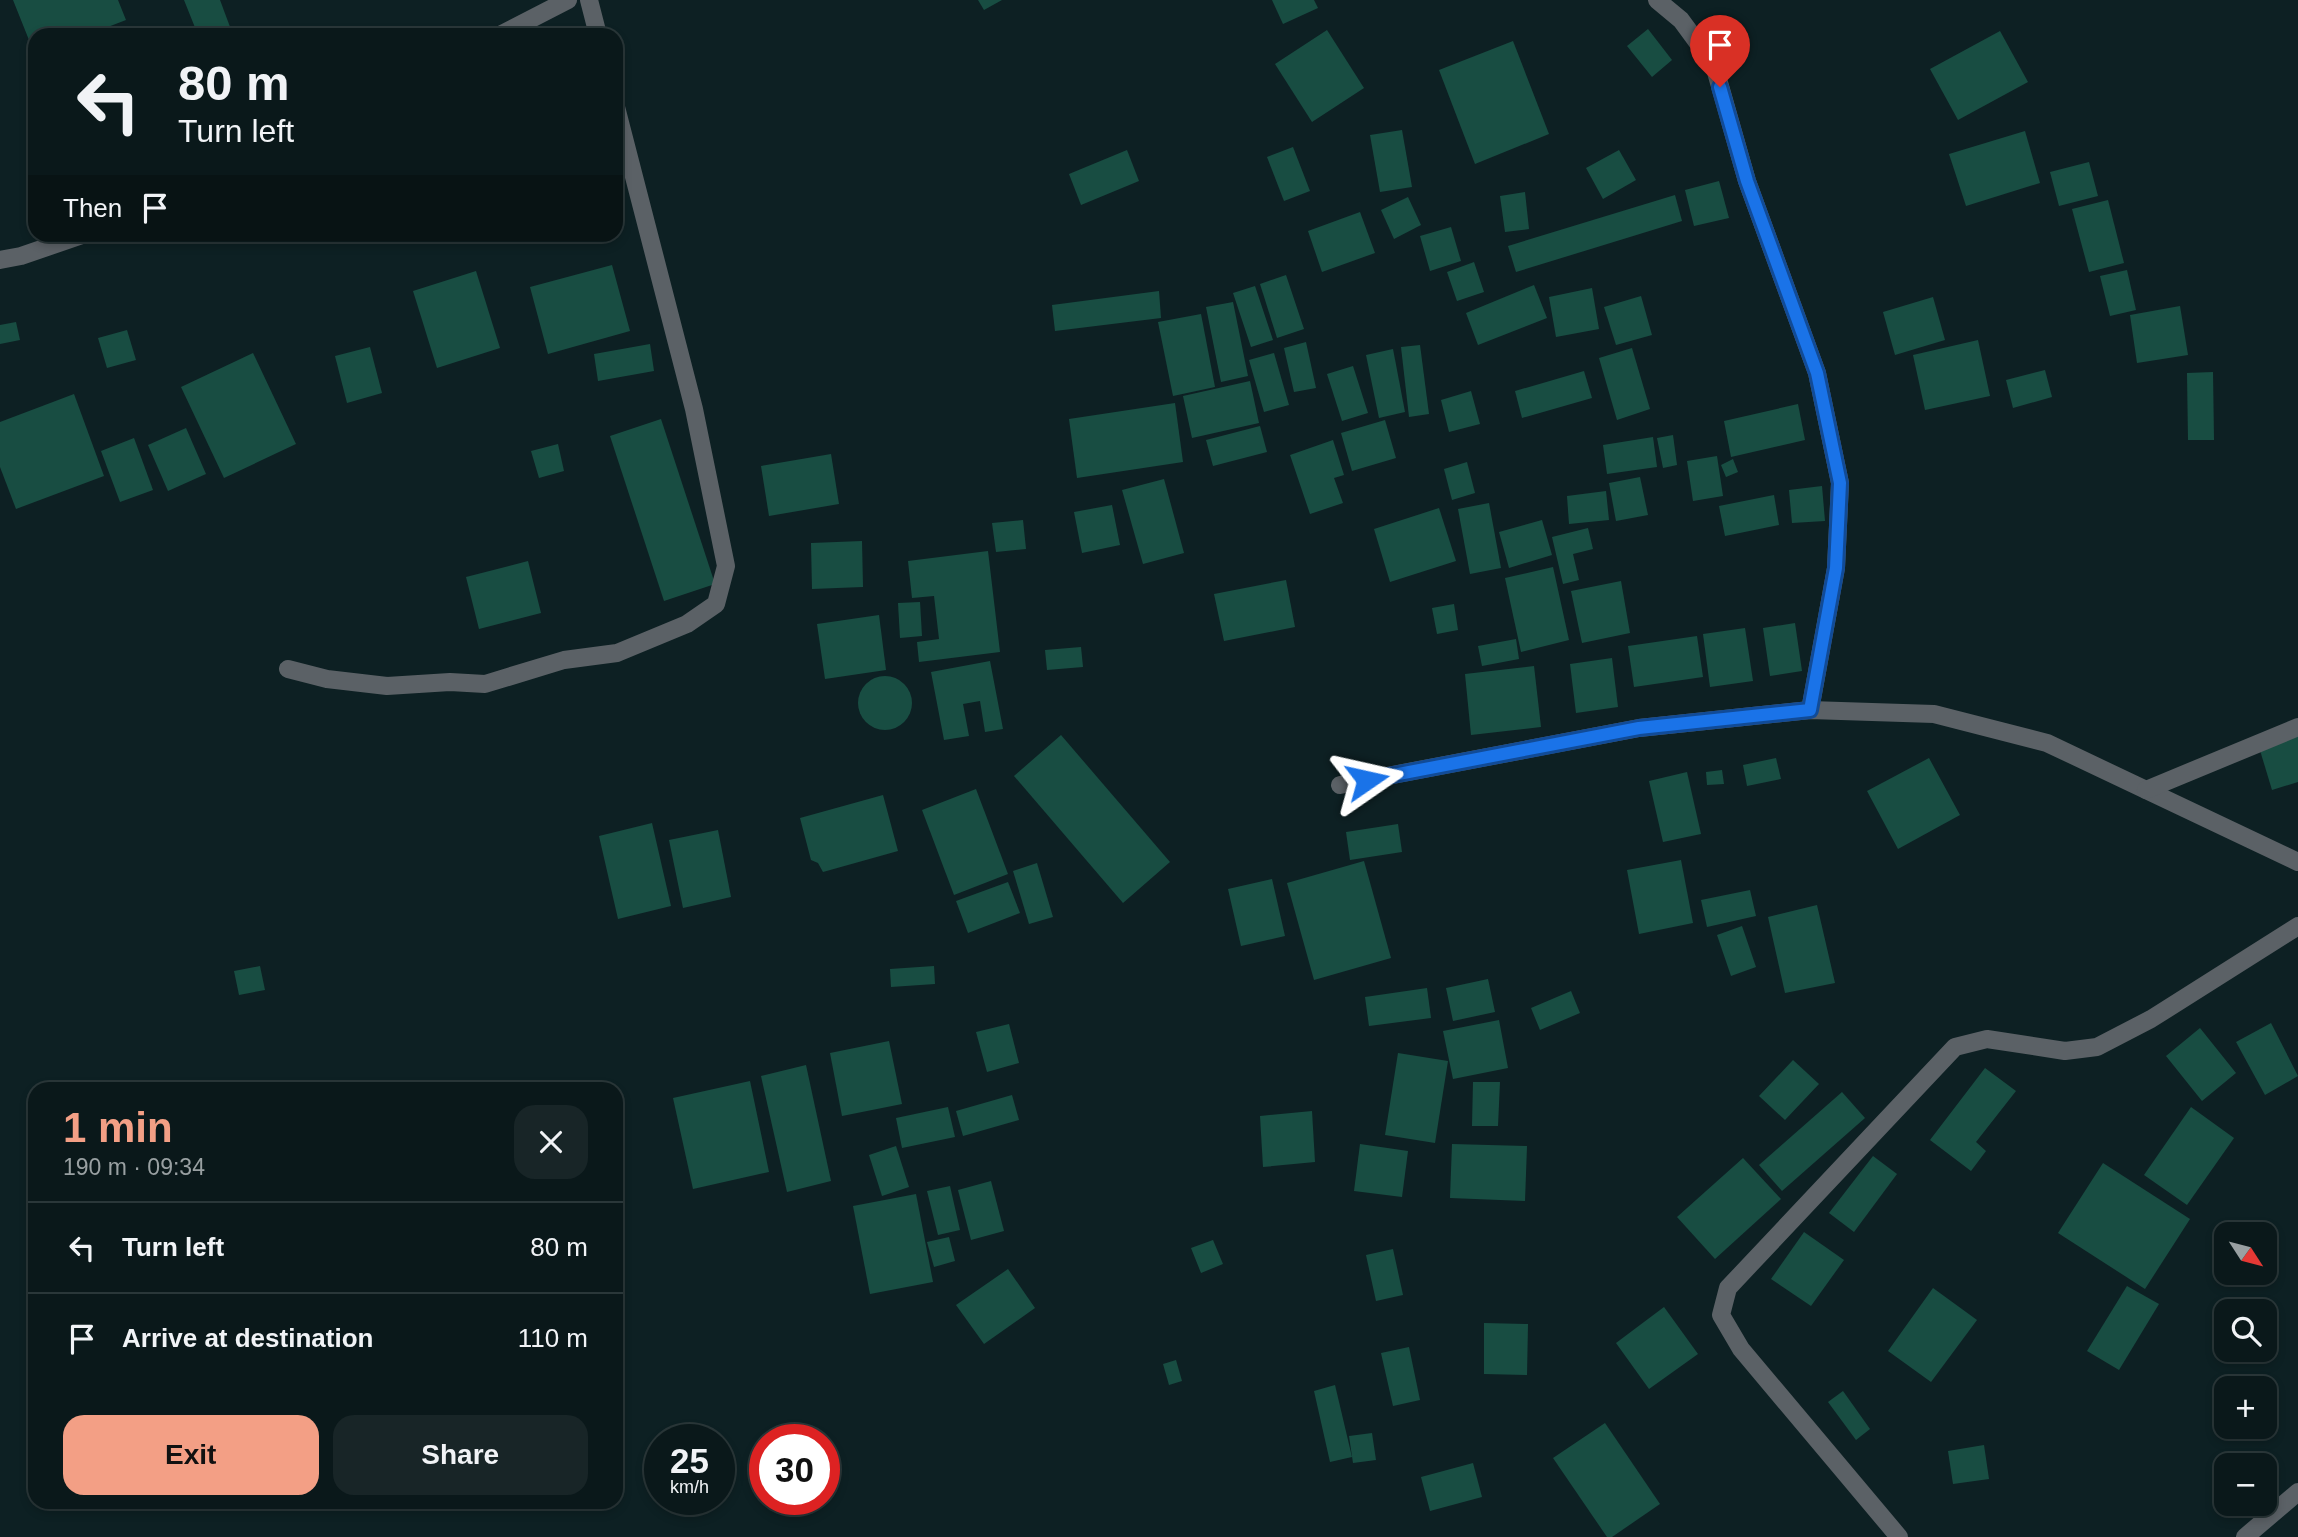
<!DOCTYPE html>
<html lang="en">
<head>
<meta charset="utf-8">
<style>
	:root { --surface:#0a181a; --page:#182527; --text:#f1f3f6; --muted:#99a0a2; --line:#2a3739; --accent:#f39f85 }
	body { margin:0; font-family:Helvetica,sans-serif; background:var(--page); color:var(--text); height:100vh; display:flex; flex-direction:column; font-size:26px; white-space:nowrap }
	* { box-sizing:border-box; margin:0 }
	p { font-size:23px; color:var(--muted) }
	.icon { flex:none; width:38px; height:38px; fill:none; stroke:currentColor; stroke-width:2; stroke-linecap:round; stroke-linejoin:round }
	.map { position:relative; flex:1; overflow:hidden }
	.panel { position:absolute; left:28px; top:1082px; width:595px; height:427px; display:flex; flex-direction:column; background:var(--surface); border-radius:21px; box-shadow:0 4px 10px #0003,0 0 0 2px var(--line) }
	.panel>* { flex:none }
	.guide { position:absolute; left:28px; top:28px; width:595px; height:214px; border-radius:21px; box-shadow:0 4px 10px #0003,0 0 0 2px var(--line); background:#0a181a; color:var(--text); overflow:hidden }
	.needle { width:46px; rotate:126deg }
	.tools { position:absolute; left:2214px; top:1222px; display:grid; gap:14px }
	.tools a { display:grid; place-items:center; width:63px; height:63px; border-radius:14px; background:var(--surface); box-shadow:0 4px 10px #0003,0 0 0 2px var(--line); font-size:35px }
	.speed { position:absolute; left:644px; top:1424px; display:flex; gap:14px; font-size:35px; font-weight:700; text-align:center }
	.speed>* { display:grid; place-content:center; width:91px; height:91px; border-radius:50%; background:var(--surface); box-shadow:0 4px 10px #0003,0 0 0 2px var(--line); line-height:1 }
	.speed small { font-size:18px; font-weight:400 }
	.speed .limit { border:10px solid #d22; background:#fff; color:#111 }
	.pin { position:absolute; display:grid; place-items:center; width:60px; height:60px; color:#fff; margin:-72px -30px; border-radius:50% 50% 50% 0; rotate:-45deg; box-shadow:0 0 7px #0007 }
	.pin .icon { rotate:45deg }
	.me { position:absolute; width:77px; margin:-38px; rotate:79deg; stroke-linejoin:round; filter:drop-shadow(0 0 5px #0008) }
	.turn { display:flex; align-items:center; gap:24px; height:147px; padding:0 35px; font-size:32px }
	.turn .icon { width:91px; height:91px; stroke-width:2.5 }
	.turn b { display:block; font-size:49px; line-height:60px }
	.then { display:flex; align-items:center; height:66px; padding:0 35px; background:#0003; gap:14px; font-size:26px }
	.round { display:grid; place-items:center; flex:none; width:74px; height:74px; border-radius:21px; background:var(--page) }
	.summary { display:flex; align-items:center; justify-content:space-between; height:119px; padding:0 35px }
	h1 { font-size:42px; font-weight:700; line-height:52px; color:var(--accent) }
	.primary-button { display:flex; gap:14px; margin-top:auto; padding:14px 35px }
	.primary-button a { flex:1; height:80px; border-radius:21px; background:var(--accent); color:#111; font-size:28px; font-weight:700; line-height:80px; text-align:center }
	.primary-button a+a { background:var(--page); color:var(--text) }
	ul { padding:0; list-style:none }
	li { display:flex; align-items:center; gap:21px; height:91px; padding:0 35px; border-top:2px solid var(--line) }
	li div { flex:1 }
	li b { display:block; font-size:26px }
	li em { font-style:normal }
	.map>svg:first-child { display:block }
	.building { fill:#184d42 }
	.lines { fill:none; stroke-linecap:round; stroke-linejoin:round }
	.minor { stroke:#5b6166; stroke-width:18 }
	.route-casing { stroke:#114b97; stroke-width:18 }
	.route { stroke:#1a73e8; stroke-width:12 }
</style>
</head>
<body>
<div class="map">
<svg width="2298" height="1537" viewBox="0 0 2298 1537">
	<rect width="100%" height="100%" fill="#0d2023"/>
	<g class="building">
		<path d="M13,0H118L126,20L87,35H35V55Z"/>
		<path d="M184,0H220L233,35H198Z"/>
		<path d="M978,0H1002L984,10Z"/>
		<path d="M1272,0H1314L1318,8L1283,24Z"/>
		<path d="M1648,29L1672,60L1652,77L1627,46Z"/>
		<path d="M1327,30L1364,88L1312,122L1275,64Z"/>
		<path d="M2000,31L2028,82L1958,120L1930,69Z"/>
		<path d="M1513,41L1549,134L1475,164L1439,70Z"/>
		<path d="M1402,130L1412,187L1380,192L1370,135Z"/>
		<path d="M2025,131L2040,183L1966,206L1949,154Z"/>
		<path d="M1293,147L1310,191L1284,201L1267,157Z"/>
		<path d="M1127,150L1139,181L1081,205L1069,174Z"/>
		<path d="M1619,150L1636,180L1603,199L1586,168Z"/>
		<path d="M2089,162L2098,196L2059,206L2050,172Z"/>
		<path d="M1719,181L1729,218L1694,226L1685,190Z"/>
		<path d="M1525,192L1529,229L1505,232L1500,196Z"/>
		<path d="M1675,195L1682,221L1516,272L1508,246Z"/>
		<path d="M1408,197L1421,225L1394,239L1381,210Z"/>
		<path d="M2108,200L2124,263L2089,272L2072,209Z"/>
		<path d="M1360,212L1375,253L1322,272L1308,231Z"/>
		<path d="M1451,227L1461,261L1430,271L1420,236Z"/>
		<path d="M1474,262L1484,292L1457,301L1447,272Z"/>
		<path d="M612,265L630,331L548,354L530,287Z"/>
		<path d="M2127,270L2136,310L2110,316L2100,276Z"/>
		<path d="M476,271L500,348L437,368L413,291Z"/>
		<path d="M1286,275L1304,329L1277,338L1260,284Z"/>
		<path d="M1534,285L1547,318L1478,345L1466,313Z"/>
		<path d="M1255,286L1273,340L1251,347L1233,293Z"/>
		<path d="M1592,288L1599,329L1556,337L1549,297Z"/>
		<path d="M1159,291L1161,318L1055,331L1052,305Z"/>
		<path d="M1641,296L1652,335L1616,345L1604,307Z"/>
		<path d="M1933,297L1945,340L1895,355L1883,312Z"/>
		<path d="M1233,302L1248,376L1221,382L1206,307Z"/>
		<path d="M2180,306L2188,355L2137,363L2130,315Z"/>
		<path d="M1201,314L1215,387L1173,396L1158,322Z"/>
		<path d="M16,322L20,340L0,344V325Z"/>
		<path d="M127,330L136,360L107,368L98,338Z"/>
		<path d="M1978,340L1990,396L1925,410L1913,355Z"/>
		<path d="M1306,342L1316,388L1294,392L1284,348Z"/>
		<path d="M650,344L654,371L598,381L594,354Z"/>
		<path d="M1420,345L1429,414L1409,417L1401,347Z"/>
		<path d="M370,347L382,393L347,403L335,356Z"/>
		<path d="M1632,348L1650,409L1617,420L1599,358Z"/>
		<path d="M1393,349L1405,412L1379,418L1366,355Z"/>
		<path d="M253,353L296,444L224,478L181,387Z"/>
		<path d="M1274,353L1289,405L1264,412L1249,360Z"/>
		<path d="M1353,366L1368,413L1342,421L1327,374Z"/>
		<path d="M2045,370L2052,397L2013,408L2006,380Z"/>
		<path d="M1584,371L1592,398L1522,418L1515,391Z"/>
		<path d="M2213,372L2214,440H2188L2187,373Z"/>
		<path d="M1250,381L1259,423L1192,438L1183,396Z"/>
		<path d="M1471,391L1480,424L1449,432L1441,400Z"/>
		<path d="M74,394L104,476L16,509L0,467V422Z"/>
		<path d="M1175,403L1183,462L1077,478L1069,419Z"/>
		<path d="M1798,404L1805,440L1731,457L1724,421Z"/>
		<path d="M661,419L715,584L664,601L610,436Z"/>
		<path d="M1385,420L1396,458L1352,471L1341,433Z"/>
		<path d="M1260,426L1267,452L1213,466L1206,440Z"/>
		<path d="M186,428L206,474L168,491L148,445Z"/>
		<path d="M1673,435L1677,465L1663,468L1657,438Z"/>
		<path d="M1653,437L1657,467L1607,474L1603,445Z"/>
		<path d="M134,438L153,490L120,502L101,451Z"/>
		<path d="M1333,440L1344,475L1334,478L1343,503L1310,514L1290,455Z"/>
		<path d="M558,444L564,471L539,478L531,451Z"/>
		<path d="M831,454L839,504L769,516L761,466Z"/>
		<path d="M1717,456L1723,496L1693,501L1687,461Z"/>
		<path d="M1733,459L1738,472L1726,477L1721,465Z"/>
		<path d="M1467,462L1475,493L1452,500L1444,469Z"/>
		<path d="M1640,477L1648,515L1616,521L1609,483Z"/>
		<path d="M1164,479L1184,553L1143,564L1122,490Z"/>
		<path d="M1822,486L1825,521L1792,523L1789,490Z"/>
		<path d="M1606,491L1609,520L1569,524L1567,496Z"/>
		<path d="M1774,495L1779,525L1725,536L1719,506Z"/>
		<path d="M1489,503L1501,568L1470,574L1458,509Z"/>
		<path d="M1112,505L1120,545L1082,553L1074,512Z"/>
		<path d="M1439,508L1456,561L1390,582L1374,529Z"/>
		<path d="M1023,520L1026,549L996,552L992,523Z"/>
		<path d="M1542,520L1552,555L1509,568L1499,532Z"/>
		<path d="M1588,528L1593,549L1573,554L1579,580L1563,584L1552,537Z"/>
		<path d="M862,541L863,587L812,589L811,543Z"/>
		<path d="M988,551L1000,652L919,662L917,642L939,639L934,596L912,598L908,561Z"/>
		<path d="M528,561L541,613L479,629L466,577Z"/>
		<path d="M1553,567L1569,640L1521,652L1505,578Z"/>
		<path d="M1286,580L1295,627L1224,641L1214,594Z"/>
		<path d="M1621,581L1630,633L1582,643L1571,591Z"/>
		<path d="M920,602L922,636L900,638L898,603Z"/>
		<path d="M1454,604L1458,630L1437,634L1432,608Z"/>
		<path d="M879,615L886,670L825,679L817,624Z"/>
		<path d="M1795,623L1802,671L1770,676L1763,628Z"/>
		<path d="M1745,628L1753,681L1710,687L1703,634Z"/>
		<path d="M1697,636L1703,677L1634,687L1628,646Z"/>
		<path d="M1516,639L1519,659L1482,666L1478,646Z"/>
		<path d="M1081,647L1083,667L1047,670L1045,650Z"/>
		<path d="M1612,658L1618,707L1576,713L1570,664Z"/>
		<path d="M990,661L1003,729L985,732L980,701L963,704L969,736L944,740L931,672Z"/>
		<path d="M1534,666L1541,727L1471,735L1465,674Z"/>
		<circle cx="885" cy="703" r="27"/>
		<path d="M1061,735L1170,862L1123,903L1014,776Z"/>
		<path d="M2298,735V782L2272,790L2259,747Z"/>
		<path d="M1776,758L1781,779L1747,786L1743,765Z"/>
		<path d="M1929,758L1960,815L1898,849L1867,791Z"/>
		<path d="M1722,770L1724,784L1707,785L1706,772Z"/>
		<path d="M1687,772L1701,834L1663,842L1649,781Z"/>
		<path d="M976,789L1008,874L954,895L922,810Z"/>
		<path d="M883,795L898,851L823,872L818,863L811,860L800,818Z"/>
		<path d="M652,823L671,906L618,919L599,836Z"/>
		<path d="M1398,824L1402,852L1350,860L1346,832Z"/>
		<path d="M718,830L731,897L683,908L669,840Z"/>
		<path d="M1681,860L1693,923L1639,934L1627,870Z"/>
		<path d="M1364,861L1391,958L1314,980L1287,883Z"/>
		<path d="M1037,863L1053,917L1029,924L1013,871Z"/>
		<path d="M1272,879L1285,936L1241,946L1228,889Z"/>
		<path d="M1008,882L1020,913L968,933L956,901Z"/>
		<path d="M1750,890L1756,916L1707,927L1701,900Z"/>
		<path d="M1817,905L1835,983L1785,993L1768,917Z"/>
		<path d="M1742,926L1756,967L1731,976L1717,935Z"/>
		<path d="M260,966L265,990L239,995L234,971Z"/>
		<path d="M934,966L935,984L891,987L890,969Z"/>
		<path d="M1488,979L1495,1012L1453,1021L1446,988Z"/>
		<path d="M1427,988L1431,1018L1369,1026L1365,997Z"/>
		<path d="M1571,991L1580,1013L1540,1030L1531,1008Z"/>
		<path d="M1499,1020L1508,1068L1453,1079L1443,1031Z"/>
		<path d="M2271,1023L2298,1076L2265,1095L2236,1042Z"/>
		<path d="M1009,1024L1019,1063L987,1072L976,1032Z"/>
		<path d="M2200,1028L2236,1073L2202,1101L2166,1056Z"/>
		<path d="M889,1041L902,1104L842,1116L830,1053Z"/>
		<path d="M1398,1053L1448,1061L1435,1143L1385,1135Z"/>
		<path d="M1793,1060L1819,1084L1785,1120L1759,1096Z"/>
		<path d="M806,1065L831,1181L787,1192L761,1076Z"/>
		<path d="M1985,1068L2016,1091L1976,1142L1986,1151L1971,1171L1930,1140Z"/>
		<path d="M750,1081L769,1172L693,1189L673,1098Z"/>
		<path d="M1473,1082H1500L1498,1126H1472Z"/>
		<path d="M1842,1092L1865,1118L1782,1191L1759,1165Z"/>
		<path d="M1012,1095L1019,1120L963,1136L956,1111Z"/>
		<path d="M948,1107L955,1137L902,1148L896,1118Z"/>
		<path d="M2191,1107L2234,1138L2187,1205L2144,1175Z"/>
		<path d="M1312,1111L1315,1162L1263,1167L1260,1116Z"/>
		<path d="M1360,1144L1408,1151L1402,1197L1354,1191Z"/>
		<path d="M1452,1144L1527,1146L1525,1201L1450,1198Z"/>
		<path d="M896,1146L909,1187L882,1196L869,1155Z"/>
		<path d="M1873,1156L1897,1174L1854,1232L1829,1213Z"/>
		<path d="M1743,1158L1781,1199L1715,1259L1677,1217Z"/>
		<path d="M2103,1163L2190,1219L2145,1289L2058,1233Z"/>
		<path d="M991,1181L1004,1231L971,1240L958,1190Z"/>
		<path d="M950,1186L960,1230L938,1235L927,1191Z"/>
		<path d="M916,1194L933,1282L870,1294L853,1206Z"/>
		<path d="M1804,1232L1844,1260L1811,1306L1771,1279Z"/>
		<path d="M949,1237L955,1261L934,1267L927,1242Z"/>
		<path d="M1213,1240L1223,1264L1201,1273L1191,1248Z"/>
		<path d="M1393,1249L1403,1295L1376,1301L1366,1255Z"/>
		<path d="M1008,1269L1035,1308L984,1344L956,1305Z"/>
		<path d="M2127,1286L2159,1304L2119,1370L2087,1351Z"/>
		<path d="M1933,1288L1977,1320L1931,1382L1888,1351Z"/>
		<path d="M1664,1307L1698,1354L1649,1389L1616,1343Z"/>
		<path d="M1484,1323L1528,1324L1527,1375L1484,1374Z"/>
		<path d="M1409,1347L1420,1400L1393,1406L1381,1353Z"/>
		<path d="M1176,1360L1182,1381L1169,1385L1163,1364Z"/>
		<path d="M1335,1385L1352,1457L1330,1462L1314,1391Z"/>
		<path d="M1843,1391L1870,1429L1856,1440L1828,1402Z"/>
		<path d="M1605,1423L1660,1504L1612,1537H1607L1553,1458Z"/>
		<path d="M1372,1433L1376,1460L1353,1463L1349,1436Z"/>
		<path d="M1984,1445L1989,1479L1953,1484L1948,1451Z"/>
		<path d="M1473,1463L1482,1497L1430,1511L1421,1477Z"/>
	</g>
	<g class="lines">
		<g class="minor">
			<path d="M589,0L598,35"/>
			<path d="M1657,0L1681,20L1714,65L1747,181L1817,373L1840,483L1836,568L1810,710"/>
			<path d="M500,35L568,0"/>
			<path d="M0,260L21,256L85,234"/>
			<path d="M288,669L327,679L387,686L450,682L485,684L564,660L617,653L687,624L716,604L726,566L694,409L616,107"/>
			<path d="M1340,785L1639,728L1810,710L1934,714L2047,743L2298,862"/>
			<path d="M2146,790L2298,727"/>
			<path d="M1899,1537L1741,1349L1721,1315L1728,1288L1955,1047L1987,1039L2065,1051L2097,1047L2151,1019L2298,926"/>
			<path d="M2245,1537L2298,1492"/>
		</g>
	</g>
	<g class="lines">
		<g class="route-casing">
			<path id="route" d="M1367,780L1639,728L1810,710L1836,568L1840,483L1817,373L1747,181L1720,87"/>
		</g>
		<use href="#route" class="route"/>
	</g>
</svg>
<div class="tools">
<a><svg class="needle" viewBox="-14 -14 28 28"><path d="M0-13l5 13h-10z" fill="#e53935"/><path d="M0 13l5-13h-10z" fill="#99a0a2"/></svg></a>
<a><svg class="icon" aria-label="search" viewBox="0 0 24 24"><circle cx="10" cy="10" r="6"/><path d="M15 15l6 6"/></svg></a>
<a>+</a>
<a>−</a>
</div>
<div class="speed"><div>25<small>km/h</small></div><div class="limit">30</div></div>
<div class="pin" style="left:1720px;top:87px;background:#d93025"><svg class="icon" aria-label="arrive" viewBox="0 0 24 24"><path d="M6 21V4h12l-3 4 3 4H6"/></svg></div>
<svg class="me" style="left:1367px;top:780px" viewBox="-20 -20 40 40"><path d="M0-17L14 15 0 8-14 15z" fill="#1a73e8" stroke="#fff" stroke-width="4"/></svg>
<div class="guide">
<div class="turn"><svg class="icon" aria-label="left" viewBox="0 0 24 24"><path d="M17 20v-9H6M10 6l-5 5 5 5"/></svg><div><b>80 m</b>Turn left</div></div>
<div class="then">Then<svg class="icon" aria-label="arrive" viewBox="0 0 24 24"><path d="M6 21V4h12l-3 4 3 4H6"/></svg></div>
</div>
<section class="panel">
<div class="summary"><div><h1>1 min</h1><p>190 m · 09:34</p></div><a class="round"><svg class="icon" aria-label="close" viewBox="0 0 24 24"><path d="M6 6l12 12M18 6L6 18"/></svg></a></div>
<ul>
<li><svg class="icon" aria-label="left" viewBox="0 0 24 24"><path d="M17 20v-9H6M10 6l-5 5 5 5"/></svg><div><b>Turn left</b></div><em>80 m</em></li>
<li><svg class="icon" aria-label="arrive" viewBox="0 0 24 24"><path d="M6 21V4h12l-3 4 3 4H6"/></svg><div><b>Arrive at destination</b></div><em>110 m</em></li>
</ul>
<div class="primary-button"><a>Exit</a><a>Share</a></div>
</section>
</div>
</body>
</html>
